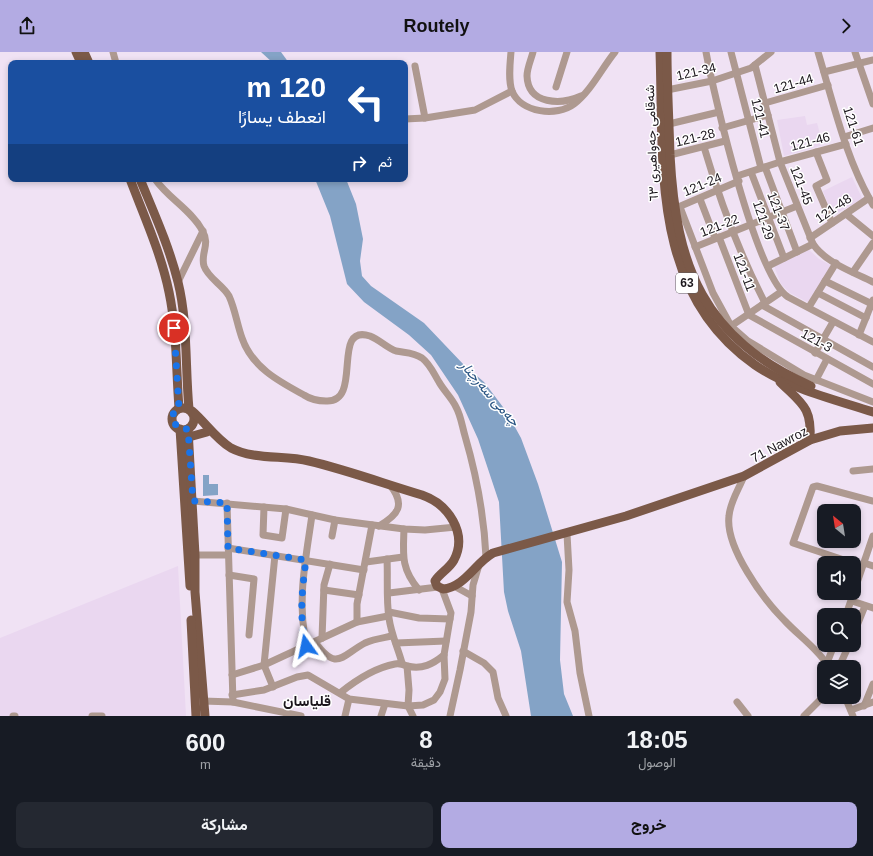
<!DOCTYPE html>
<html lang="ar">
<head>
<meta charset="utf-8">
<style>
	:root { --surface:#171b24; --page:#242831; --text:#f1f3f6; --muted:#9ea1a6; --accent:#b3abe3 }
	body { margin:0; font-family:Arial,Vazirmatn,sans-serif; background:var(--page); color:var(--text); direction:rtl; height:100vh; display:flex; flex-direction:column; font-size:15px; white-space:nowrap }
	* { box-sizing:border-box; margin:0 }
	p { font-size:13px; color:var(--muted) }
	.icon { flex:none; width:22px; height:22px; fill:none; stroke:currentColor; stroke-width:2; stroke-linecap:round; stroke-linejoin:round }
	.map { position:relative; height:664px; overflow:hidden; direction:ltr }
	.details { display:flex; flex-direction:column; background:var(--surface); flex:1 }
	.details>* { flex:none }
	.hud { position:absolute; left:8px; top:8px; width:400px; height:122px; border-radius:8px; box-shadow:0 2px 6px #0003; direction:rtl; background:#1a4fa0; color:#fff; overflow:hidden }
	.needle { width:26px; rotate:330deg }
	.buttons { position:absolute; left:817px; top:452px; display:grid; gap:8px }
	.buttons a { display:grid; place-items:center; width:44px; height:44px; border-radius:8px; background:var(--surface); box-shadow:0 2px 6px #0003; font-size:20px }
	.pin { position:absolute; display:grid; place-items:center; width:34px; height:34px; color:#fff; margin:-17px; border:2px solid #fff; border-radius:50%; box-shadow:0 1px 4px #0007 }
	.me { position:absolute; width:44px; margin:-22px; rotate:348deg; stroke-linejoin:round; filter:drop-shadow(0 0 3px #0008) }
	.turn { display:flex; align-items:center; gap:14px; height:84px; padding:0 16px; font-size:18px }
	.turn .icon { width:52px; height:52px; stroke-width:2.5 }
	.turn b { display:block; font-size:28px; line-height:34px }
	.then { display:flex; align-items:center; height:38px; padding:0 16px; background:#0003; gap:8px; font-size:15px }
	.eta { display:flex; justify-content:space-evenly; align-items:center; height:68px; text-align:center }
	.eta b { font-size:24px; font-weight:700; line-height:28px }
	.cta { display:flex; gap:8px; margin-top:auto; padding:8px 16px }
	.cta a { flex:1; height:46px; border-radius:8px; background:var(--accent); color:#111; font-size:16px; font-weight:700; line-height:46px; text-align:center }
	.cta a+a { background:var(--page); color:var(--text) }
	header { display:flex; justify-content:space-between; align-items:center; height:52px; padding:0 16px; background:var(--accent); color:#111; font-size:18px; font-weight:700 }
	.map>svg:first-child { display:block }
	.built { fill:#ead7f0 }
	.water { fill:#84a3c6 }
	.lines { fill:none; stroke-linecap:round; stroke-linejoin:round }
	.minor { stroke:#ae9990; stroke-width:7 }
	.major { stroke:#7b5948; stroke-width:9 }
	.route { stroke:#1a73e8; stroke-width:7; stroke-dasharray:0 12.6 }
	.labels { text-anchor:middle; stroke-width:3; stroke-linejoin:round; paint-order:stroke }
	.shield { fill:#fff; stroke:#605d61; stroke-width:1 }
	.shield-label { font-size:12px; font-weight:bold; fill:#1c171d }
	.street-label { font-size:13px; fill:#1c171d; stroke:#fff }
	.water-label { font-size:14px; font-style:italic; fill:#275281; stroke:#fff }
	.quarter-label { font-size:15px; font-weight:bold; fill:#1c171d; stroke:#fff }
</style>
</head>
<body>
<header><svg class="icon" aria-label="forward" viewBox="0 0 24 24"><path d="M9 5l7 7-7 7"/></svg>Routely<svg class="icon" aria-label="share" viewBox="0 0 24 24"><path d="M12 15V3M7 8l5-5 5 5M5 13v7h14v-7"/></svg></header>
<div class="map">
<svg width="873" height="664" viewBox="0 0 873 664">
	<rect width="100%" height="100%" fill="#f0e2f4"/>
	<g class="built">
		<path d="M805,64L807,73L817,71L823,93L784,104L777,68Z"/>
		<path d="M852,125L863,148L832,163L823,139Z"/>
		<path d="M808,197L819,207L832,214L811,252L790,241L781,232L774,214Z"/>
		<path d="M178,514L186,664H0V586Z"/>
	</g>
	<g class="water">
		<path d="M261,0H281L289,11H273Z"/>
		<path d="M315,127H346L356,152L363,187L360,209L362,224L371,234L424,271L464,313L484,330L506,359L521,386L538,432L562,510L560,608L564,642L573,664H531L521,599L508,559L504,540L499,450L478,387L458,343L431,303L409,283L364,250L347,232L330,164Z"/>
		<path d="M203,423H209V432H218V443L203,444Z"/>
	</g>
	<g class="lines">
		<g class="minor">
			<path d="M113,0L116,11"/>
			<path d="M511,0C510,12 508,28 512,39C521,61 557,65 574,52C591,39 602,16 615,0"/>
			<path d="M533,0C531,8 527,16 527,24C528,53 561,53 581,44"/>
			<path d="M706,0C714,43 756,225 788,245L873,290"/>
			<path d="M731,0L761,116"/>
			<path d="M818,0C833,50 846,108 873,153"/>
			<path d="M855,0L873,52"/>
			<path d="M755,13L780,110L813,192C826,211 853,220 873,230"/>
			<path d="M415,14L425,66"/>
			<path d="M824,20L873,8"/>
			<path d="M556,35L567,0"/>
			<path d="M667,38L712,29L751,16L771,0"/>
			<path d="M765,51L828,33"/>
			<path d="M405,67L425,66L475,58L512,39"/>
			<path d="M669,72L719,60"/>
			<path d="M722,76L768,63"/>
			<path d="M844,85L873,76"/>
			<path d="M704,95C720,149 739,201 765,251"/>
			<path d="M816,100L827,128L816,134L832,171"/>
			<path d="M670,103L725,89"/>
			<path d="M765,115L797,200"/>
			<path d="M751,120L784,206"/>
			<path d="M737,124L780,110L846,92"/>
			<path d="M155,127C168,146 191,158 202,178C211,193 200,201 204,214C208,226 223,233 229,244C235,257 237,272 242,286C252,315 278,329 304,343C310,347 318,349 326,349C364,351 330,271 370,284C380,288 387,296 396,299C406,301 413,300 422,306C430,312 434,322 439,330C444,339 452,346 456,355C461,364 462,374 465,384C477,425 484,462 486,505"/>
			<path d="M700,147L715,186"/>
			<path d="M680,155L713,241L731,274L748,289L804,323L873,350"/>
			<path d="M676,156L739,129"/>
			<path d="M846,162L873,184"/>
			<path d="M719,185L749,263L873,332"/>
			<path d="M810,186L869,146"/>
			<path d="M695,195L797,154"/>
			<path d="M768,214L813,192"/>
			<path d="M853,220L873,191"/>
			<path d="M825,229L872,252"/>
			<path d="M178,230L203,179"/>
			<path d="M818,241L866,266"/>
			<path d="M762,253L873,315"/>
			<path d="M809,255L836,211"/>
			<path d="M728,276L781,240"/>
			<path d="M859,283L873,248"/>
			<path d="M815,301L833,270"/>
			<path d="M816,328L827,307"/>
			<path d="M853,419L873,417"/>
			<path d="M744,424C739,437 730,450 729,464C725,495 763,547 785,569C799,584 818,597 829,615"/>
			<path d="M193,449L286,457L335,468L404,477L425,478L456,475"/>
			<path d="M227,451L233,650"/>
			<path d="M264,455L263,483L282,486L286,457"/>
			<path d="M379,474C398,463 406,453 390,433"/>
			<path d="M404,477C403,503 401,517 419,538"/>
			<path d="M567,482L569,518L567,550L575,579L580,621L589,664"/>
			<path d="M332,484L335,468"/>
			<path d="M228,496L364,518"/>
			<path d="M195,503H228"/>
			<path d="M387,507C388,526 386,547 389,566C391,582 398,596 402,611"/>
			<path d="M366,510L403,505"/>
			<path d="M853,511L793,491L813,435L817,434L873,449"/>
			<path d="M864,511L873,514"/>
			<path d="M229,523L254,527L249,583"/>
			<path d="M454,534L472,544"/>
			<path d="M324,538L359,543"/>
			<path d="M389,541L438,535"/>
			<path d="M852,549L873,556"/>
			<path d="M389,560L419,566L450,567"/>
			<path d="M846,563L873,484"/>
			<path d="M357,570V552L372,473"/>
			<path d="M854,581L865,554"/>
			<path d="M322,586L324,533L330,512"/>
			<path d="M315,590C337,620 341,604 365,591C374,587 383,586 392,584"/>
			<path d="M396,591L446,589"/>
			<path d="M307,594C296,551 306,506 312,463"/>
			<path d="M463,599L484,611L493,620L498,646L506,664"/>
			<path d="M827,611L834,593"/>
			<path d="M839,615L849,593"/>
			<path d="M232,623L264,613L357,570L388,564"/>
			<path d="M273,635L264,613L275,503"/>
			<path d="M340,641C356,628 374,616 395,612C400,611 402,612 407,614C422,618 433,612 444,603"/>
			<path d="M232,643L264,638L297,625L308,623L349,647L408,654L409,638L407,614"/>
			<path d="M845,645L853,664"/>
			<path d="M203,649L233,650L301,664"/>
			<path d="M737,650L748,664"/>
			<path d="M864,654L873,632"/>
			<path d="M851,658L873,650"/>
			<path d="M13,664H15"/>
			<path d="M92,664H102"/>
			<path d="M345,664L349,647"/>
			<path d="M381,664L385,652"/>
			<path d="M413,664L408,654L423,653L434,648L440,640L445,627L444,603L451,561L442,537"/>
			<path d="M450,664L460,618L471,560L473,533L479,513"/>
			<path d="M804,664L824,644"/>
		</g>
		<g class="major">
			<path d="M76,0L81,11"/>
			<path d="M84,0L89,11"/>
			<path d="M660,0C664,112 650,240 755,313C790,337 833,347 873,360"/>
			<path d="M667,0C667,34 669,68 670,103C676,215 703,286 811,334"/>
			<path d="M130,127C144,164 161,201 169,240C177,278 176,318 179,356"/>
			<path d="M140,127C154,161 169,194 178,230C188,270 185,315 189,357"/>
			<path d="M780,330C802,352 812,355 810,388"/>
			<circle cx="183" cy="367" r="11"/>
			<path d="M192,359C205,370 216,387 231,396C254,408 284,403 309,409C347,418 385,432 422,443C448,452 468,481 454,508C449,517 440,521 435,529L437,534L443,537C465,535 475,511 493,501L626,464L744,424L810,388L840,379L873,376"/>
			<path d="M180,377L190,534"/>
			<path d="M188,377L195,503V540L205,664"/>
			<path d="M189,385L207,380"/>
			<path d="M191,568L196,664"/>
		</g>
	</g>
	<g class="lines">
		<path class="route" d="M174,276L179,356L173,362L172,369L180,377H188L193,449L227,451L228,496L306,508C302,538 299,565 306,594"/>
	</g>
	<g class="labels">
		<rect class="shield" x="676" y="221" width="22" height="20" rx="3"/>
		<g class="shield-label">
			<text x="687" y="235">63</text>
		</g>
		<g class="street-label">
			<text transform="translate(696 19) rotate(-13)" y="5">121-34</text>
			<text transform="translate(793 31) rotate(-16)" y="5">121-44</text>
			<text transform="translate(761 66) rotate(76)" y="5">121-41</text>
			<text transform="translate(854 74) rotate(72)" y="5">121-61</text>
			<text transform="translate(695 85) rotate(-14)" y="5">121-28</text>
			<text transform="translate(810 89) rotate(-15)" y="5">121-46</text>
			<text transform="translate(651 91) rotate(-92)" y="5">شەقامی جەواهیری ٦٣</text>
			<text transform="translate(702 132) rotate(-23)" y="5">121-24</text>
			<text transform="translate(802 133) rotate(69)" y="5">121-45</text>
			<text transform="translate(833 156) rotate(-34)" y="5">121-48</text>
			<text transform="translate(779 159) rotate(69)" y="5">121-37</text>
			<text transform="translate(764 168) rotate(71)" y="5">121-29</text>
			<text transform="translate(719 173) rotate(-21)" y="5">121-22</text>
			<text transform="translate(745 220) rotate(69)" y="5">121-11</text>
			<text transform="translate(817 288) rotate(29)" y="5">121-3</text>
			<text transform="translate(779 392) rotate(-28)" y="5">71 Nawroz</text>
		</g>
		<g class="water-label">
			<text transform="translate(490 341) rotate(49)" y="5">چەمی سەرچنار</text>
		</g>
		<g class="quarter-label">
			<text x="307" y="654">قلياسان</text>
		</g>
	</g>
</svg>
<div class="buttons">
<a><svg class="needle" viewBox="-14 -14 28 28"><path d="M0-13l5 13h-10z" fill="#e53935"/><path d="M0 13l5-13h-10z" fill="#9ea1a6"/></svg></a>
<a><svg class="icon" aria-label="sound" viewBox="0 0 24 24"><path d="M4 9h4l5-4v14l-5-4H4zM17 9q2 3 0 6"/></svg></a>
<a><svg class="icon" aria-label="search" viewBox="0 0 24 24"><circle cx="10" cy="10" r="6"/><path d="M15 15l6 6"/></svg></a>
<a><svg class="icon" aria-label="layers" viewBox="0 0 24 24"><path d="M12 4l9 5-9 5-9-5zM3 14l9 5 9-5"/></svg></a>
</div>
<div class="pin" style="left:174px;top:276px;background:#d93025"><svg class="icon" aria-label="arrive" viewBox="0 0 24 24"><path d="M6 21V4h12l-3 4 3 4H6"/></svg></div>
<svg class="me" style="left:306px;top:594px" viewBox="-20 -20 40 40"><path d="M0-17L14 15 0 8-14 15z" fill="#1a73e8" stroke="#fff" stroke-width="4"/></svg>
<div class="hud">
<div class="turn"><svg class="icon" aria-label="left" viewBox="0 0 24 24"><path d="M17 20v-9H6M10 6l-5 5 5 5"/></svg><div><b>120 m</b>انعطف يسارًا</div></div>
<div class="then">ثم<svg class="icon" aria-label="right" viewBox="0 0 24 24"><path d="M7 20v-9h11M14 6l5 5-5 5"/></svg></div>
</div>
</div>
<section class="details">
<div class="eta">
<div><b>18:05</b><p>الوصول</p></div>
<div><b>8</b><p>دقيقة</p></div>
<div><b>600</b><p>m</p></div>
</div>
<div class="cta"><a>خروج</a><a>مشاركة</a></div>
</section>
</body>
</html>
